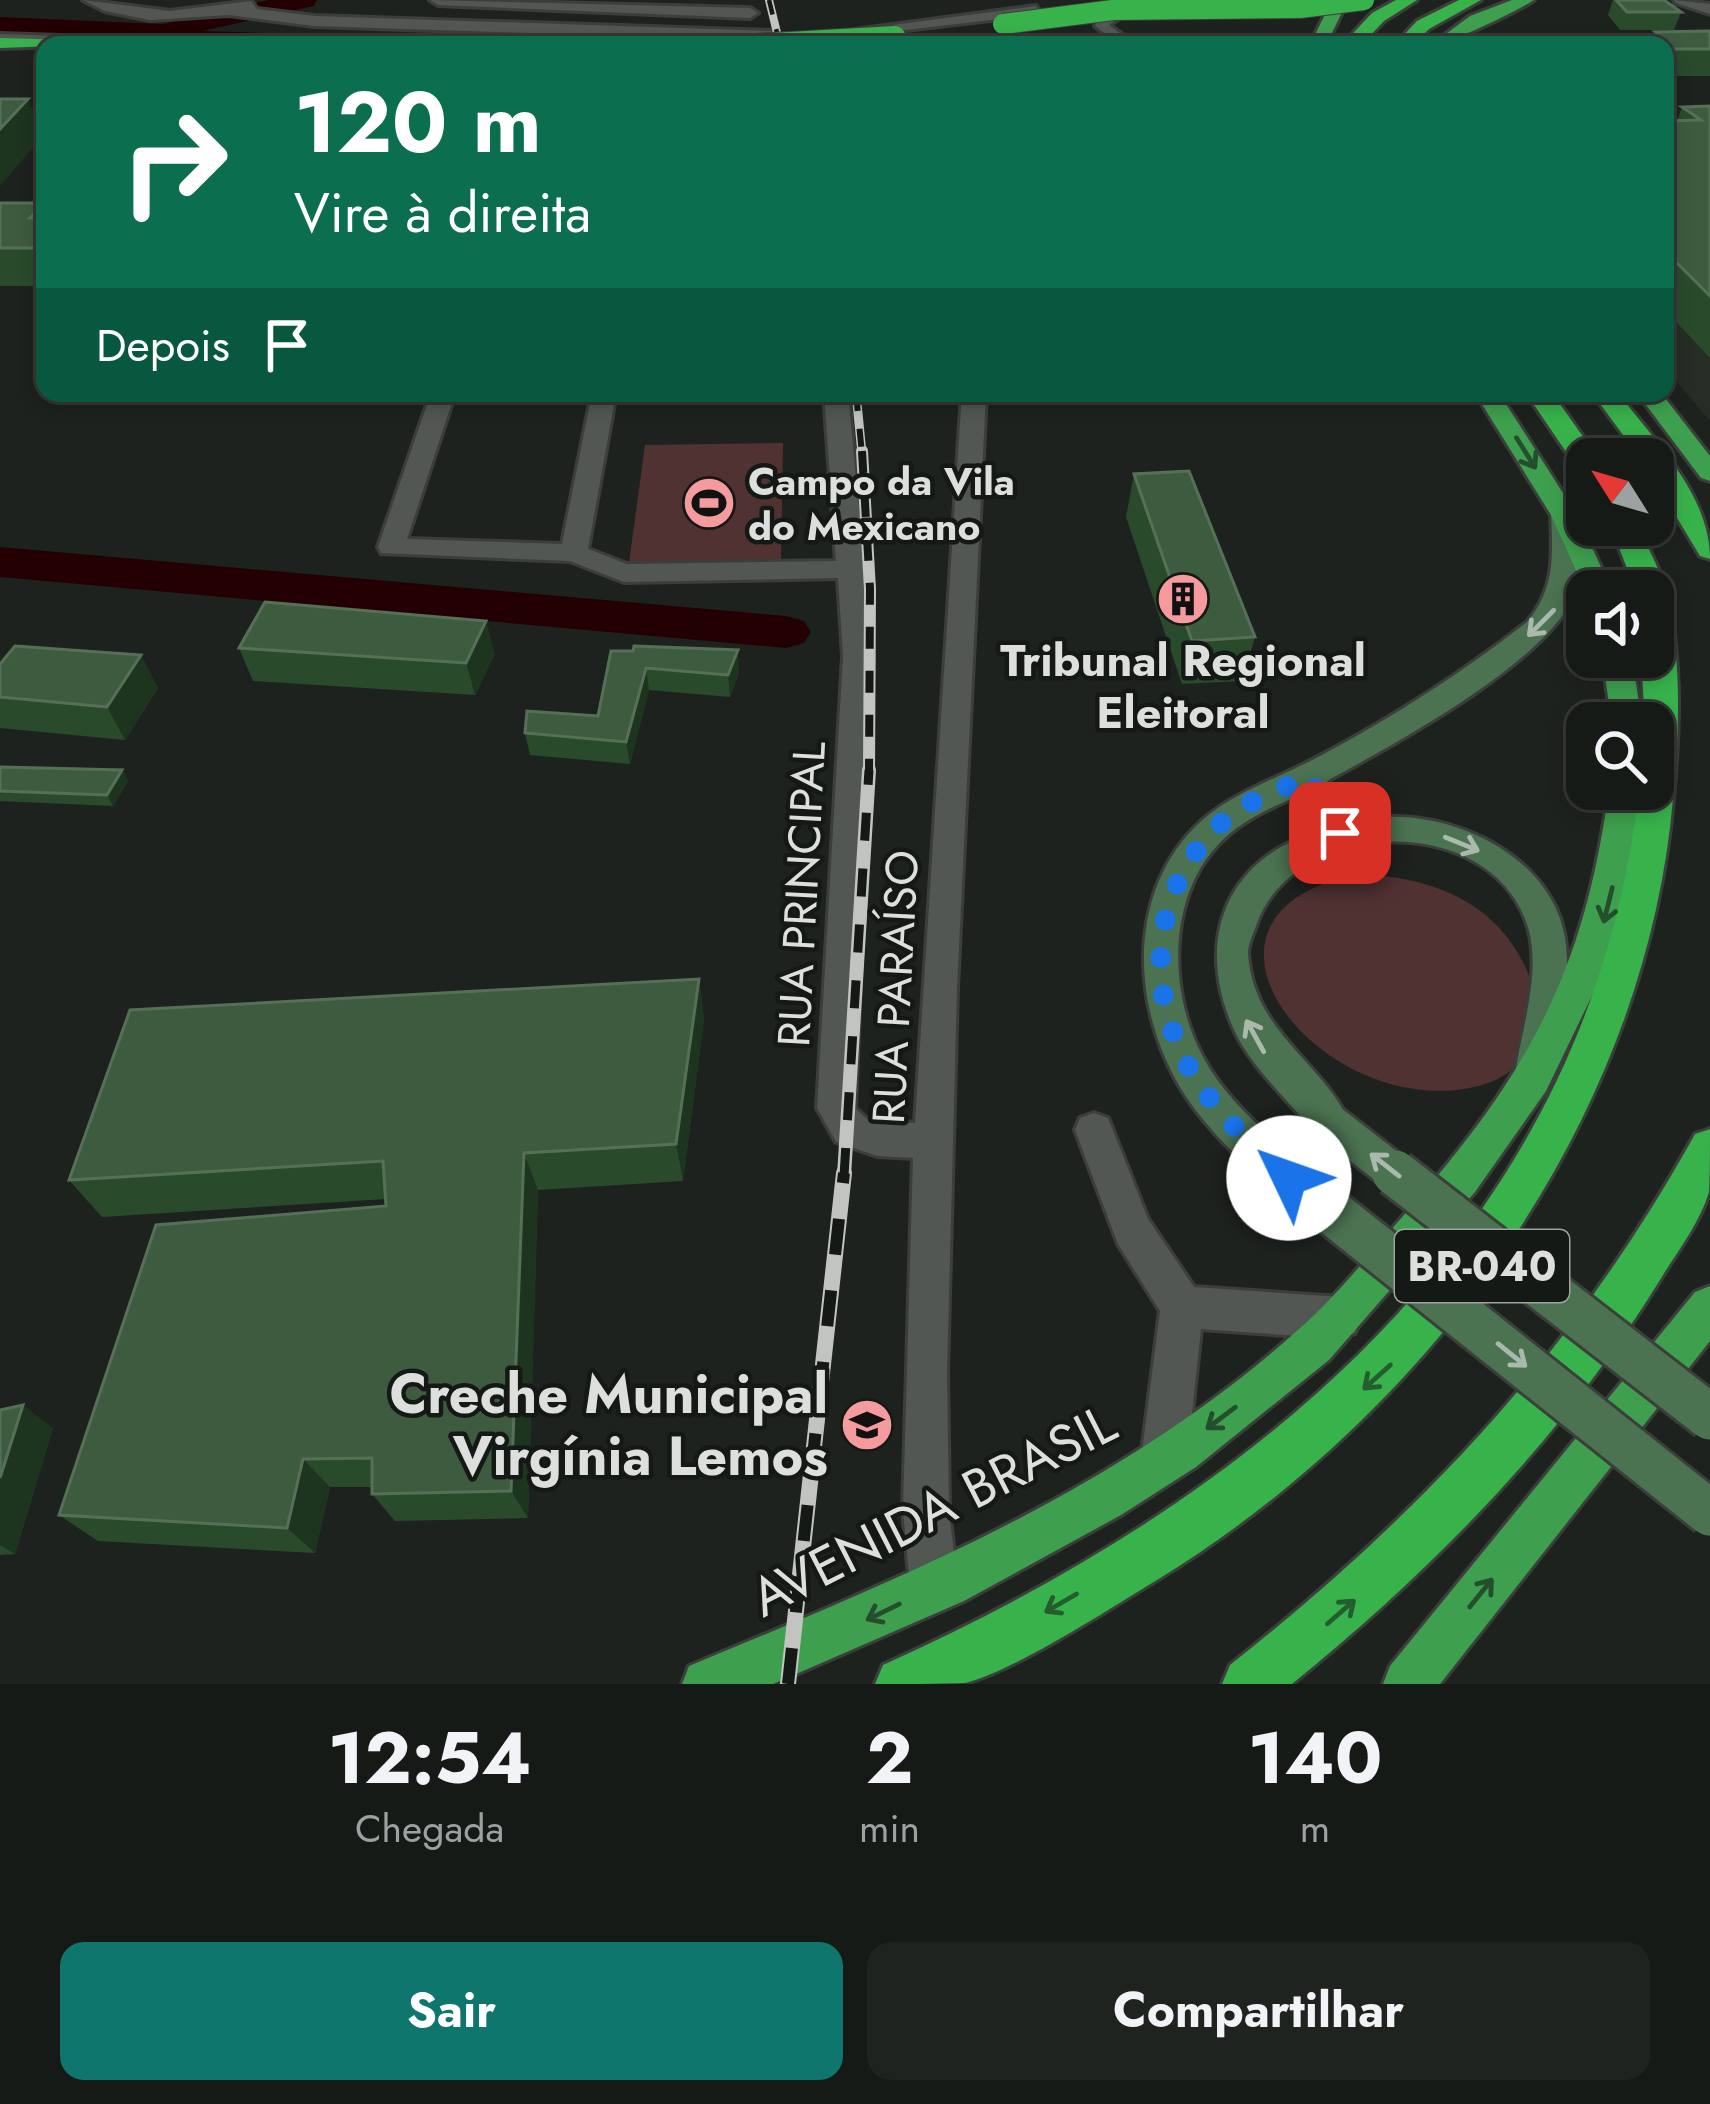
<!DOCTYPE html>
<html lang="pt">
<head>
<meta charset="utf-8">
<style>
	:root { --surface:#161a16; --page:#1f231f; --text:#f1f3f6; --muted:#9ea1a1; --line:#353835; --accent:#0f766e }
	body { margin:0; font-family:Jost,sans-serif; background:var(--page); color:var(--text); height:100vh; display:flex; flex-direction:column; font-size:45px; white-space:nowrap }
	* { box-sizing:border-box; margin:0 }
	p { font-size:39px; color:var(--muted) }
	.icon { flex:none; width:66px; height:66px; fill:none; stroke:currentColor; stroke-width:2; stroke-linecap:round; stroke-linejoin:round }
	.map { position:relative; height:1684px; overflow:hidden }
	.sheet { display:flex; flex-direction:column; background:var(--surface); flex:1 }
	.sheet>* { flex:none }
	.guide { position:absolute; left:36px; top:36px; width:1638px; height:366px; border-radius:24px; box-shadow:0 6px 18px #0003,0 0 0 3px var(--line); background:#0b6e4f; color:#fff; overflow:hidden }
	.needle { width:78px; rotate:307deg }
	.controls { position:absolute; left:1566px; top:438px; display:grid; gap:24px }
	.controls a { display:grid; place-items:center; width:108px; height:108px; border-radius:24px; background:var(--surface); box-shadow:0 6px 18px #0003,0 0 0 3px var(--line); font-size:60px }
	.pin { position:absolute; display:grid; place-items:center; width:102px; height:102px; color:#fff; margin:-51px; border-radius:24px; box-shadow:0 6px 18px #0006 }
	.me { position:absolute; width:132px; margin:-66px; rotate:312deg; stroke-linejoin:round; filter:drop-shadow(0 0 9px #0008) }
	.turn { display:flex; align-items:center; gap:42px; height:252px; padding:0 60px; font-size:54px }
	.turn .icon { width:156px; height:156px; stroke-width:2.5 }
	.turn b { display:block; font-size:84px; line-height:102px }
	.then { display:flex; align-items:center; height:114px; padding:0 60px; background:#0003; gap:24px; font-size:45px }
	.eta { display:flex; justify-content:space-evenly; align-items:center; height:204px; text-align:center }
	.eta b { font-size:72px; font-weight:700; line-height:84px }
	.button { display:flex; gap:24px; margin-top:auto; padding:24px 60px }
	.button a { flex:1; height:138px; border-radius:24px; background:var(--accent); color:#fff; font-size:48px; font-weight:700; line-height:138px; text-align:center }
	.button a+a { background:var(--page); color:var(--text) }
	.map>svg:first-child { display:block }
	.built { fill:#252d25 }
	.green { fill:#503233 }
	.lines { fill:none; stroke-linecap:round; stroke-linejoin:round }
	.stream { stroke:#230003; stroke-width:4.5 }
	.river { fill:#230003; fill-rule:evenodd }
	.pedestrian-casing { stroke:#3b3e3b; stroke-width:6 }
	.minor-casing { stroke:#3b3e3b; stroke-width:6 }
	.secondary-casing { stroke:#3b3e3b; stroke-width:6 }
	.trunk-casing { stroke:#3b3e3b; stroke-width:6 }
	.motorway-casing { stroke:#3b3e3b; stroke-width:6 }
	.pedestrian { fill:#535753; fill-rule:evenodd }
	.minor { fill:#535753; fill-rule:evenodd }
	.secondary { fill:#4b7351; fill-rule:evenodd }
	.trunk { fill:#3ea04e; fill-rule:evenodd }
	.motorway { fill:#38b34c; fill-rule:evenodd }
	.rail-far4-casing { stroke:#c1c4c1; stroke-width:8 }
	.rail-far3-casing { stroke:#c1c4c1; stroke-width:9 }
	.rail-far2-casing { stroke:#c1c4c1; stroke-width:12 }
	.rail-far1-casing { stroke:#c1c4c1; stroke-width:14 }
	.rail-casing { stroke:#c1c4c1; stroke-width:16 }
	.rail-far4 { stroke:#151915; stroke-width:4.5; stroke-dasharray:15; stroke-linecap:butt }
	.rail-far3 { stroke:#151915; stroke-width:6; stroke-dasharray:18; stroke-linecap:butt }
	.rail-far2 { stroke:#151915; stroke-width:8; stroke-dasharray:22; stroke-linecap:butt }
	.rail-far1 { stroke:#151915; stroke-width:9; stroke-dasharray:28; stroke-linecap:butt }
	.rail { stroke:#151915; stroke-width:12; stroke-dasharray:36; stroke-linecap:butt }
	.secondary-bridge-far1-casing { stroke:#3b3e3b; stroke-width:42; stroke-linecap:butt }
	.secondary-bridge-casing { stroke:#3b3e3b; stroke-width:51; stroke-linecap:butt }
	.motorway-bridge-casing { stroke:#3b3e3b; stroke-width:22; stroke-linecap:butt }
	.secondary-bridge-far1 { stroke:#4b7351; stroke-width:36 }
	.secondary-bridge { stroke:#4b7351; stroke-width:45 }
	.motorway-bridge { stroke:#38b34c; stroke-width:20 }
	.wall { fill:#294b2c }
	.shaded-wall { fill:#1d341f }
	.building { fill:#3d5b3f; stroke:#567058; stroke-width:3 }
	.oneway { stroke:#254f2c }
	.oneway2 { stroke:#a9b9ab }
	.oneway3 { stroke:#255e2e }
	.route { stroke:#1a73e8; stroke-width:21; stroke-dasharray:0 37.8 }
	.labels { text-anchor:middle; stroke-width:9; stroke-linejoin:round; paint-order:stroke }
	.far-poi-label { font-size:39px; font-weight:bold; fill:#dcdfdc; stroke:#151915; text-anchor:start }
	.shield { fill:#151915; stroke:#a0a4a0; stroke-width:3 }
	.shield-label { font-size:42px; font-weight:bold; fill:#dcdfdc }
	.poi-label { font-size:45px; font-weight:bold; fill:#dcdfdc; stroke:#151915 }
	.street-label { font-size:45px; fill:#dcdfdc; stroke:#151915 }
	.near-poi-label { font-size:54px; font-weight:bold; fill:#dcdfdc; stroke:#151915; text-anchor:end }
	.near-street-label { font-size:54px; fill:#dcdfdc; stroke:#151915 }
</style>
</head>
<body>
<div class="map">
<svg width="1710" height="1684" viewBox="0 0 1710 1684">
	<rect width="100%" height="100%" fill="#1e221e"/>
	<path class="built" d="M1665,121H1710V421L1665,368Z"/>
	<g class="green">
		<path d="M783,443L781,560L629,563L645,445Z"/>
		<path d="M1358,874C1401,876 1443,884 1479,910C1546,959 1571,1073 1464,1089C1313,1112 1160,914 1358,874Z"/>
	</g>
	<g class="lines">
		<path class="stream" d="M163,32L497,43"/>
		<g class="river">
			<path d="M268,0H317L314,6L163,40L0,33V17L163,24Z"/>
			<path d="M0,547L786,616L804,621L811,632L804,643L786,648L0,577Z"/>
		</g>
		<g class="pedestrian-casing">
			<path id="pedestrian" d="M1129,1L1140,4L1109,25L1136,45H1120L1095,26L1101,15Z"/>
		</g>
		<g class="minor-casing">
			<g id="minor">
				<path d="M83,0L170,11L251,1L257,9L314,16L773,31L781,36L773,41L314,26L229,15L150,20L105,11Z"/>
				<path d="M430,0L750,8L758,13L750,18L438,5Z"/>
				<path d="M1674,0L1710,4V14L1676,3Z"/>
				<path d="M1036,6L1042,14L855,36L847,31Z"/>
				<path d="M0,34L182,40L190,45L0,44Z"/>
				<path d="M431,393H455L407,539L562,544L592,393H616L588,549L627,564L836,561L824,393H848L873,656L855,1108L867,1119L915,1123L962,393H986L957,988L947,1372L949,1511L958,1587L951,1604L934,1611L917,1604L910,1587L903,1511L913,1158L877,1156L836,1142L817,1108L843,656L838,578L624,582L570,561L381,553L378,547Z"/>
				<path d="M1094,1113L1108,1118L1148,1219L1194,1287L1340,1297L1355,1303L1361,1318L1355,1333L1340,1339L1201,1329L1187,1460L1180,1476L1164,1483L1148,1476L1141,1460L1160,1311L1118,1244L1075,1130L1080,1118Z"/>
			</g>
		</g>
		<g class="secondary-casing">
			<path id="secondary" d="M1564,507L1577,515C1579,539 1583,566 1576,590C1554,659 1391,746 1327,781L1351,822C1432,800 1550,848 1565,938C1572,981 1559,1026 1554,1068L1548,1079L1535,1084L1522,1079L1516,1068C1523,1025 1540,974 1529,931C1497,810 1293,815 1256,926C1253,934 1248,945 1248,953C1253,1032 1321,1060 1350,1123L1345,1135L1331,1140L1317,1135C1292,1104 1254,1070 1236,1034C1193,944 1223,858 1322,830L1302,794C1271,808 1240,820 1216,847C1167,901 1169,995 1203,1057C1226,1100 1266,1133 1303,1165L1309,1178L1303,1191L1289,1196L1275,1191C1243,1162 1211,1134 1187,1098C1134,1019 1123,901 1194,828C1228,793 1278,779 1320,756C1393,717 1462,673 1527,622C1555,589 1553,556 1551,515Z"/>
		</g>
		<g class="trunk-casing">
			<g id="trunk">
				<path d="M1332,0H1348L1326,45H1310Z"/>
				<path d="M1512,0H1534C1517,11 1448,45 1431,45L1470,16Z"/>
				<path d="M1475,393H1499L1577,515L1612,591H1587V595L1551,515Z"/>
				<path d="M1637,393H1661L1710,456V481L1701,478Z"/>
				<path d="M1602,657H1632L1642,723H1612Z"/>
				<path d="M1609,789H1641L1633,856L1602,975L1546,1091L1475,1192L1329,1360L1196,1467L1121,1515L964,1601L773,1684H682L689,1666C906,1576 1122,1489 1299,1329C1338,1295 1370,1253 1404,1215C1527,1075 1584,975 1609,789Z"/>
				<path d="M1710,1286V1341L1440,1684H1383L1390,1666L1695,1292Z"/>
			</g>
		</g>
		<g class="motorway-casing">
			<g id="motorway">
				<path d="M1396,0H1417L1384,21L1361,45H1342L1372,13Z"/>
				<path d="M1459,0H1481L1429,29L1413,45H1394L1417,21Z"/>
				<path d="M0,38L74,40L83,45L0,48Z"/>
				<path d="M1526,393H1552L1599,459H1587V470L1577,468Z"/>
				<path d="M1592,393H1618C1656,442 1710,496 1710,559L1700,556L1653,478V459H1641Z"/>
				<path d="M1610,525H1638C1648,549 1664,576 1668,600C1682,664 1679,734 1673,799C1645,1122 1429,1413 1157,1580C1109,1609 1016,1670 965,1683C939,1684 902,1684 875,1684L883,1665C1261,1495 1591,1227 1639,789H1653V723H1645L1641,657H1653V591H1636Z"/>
				<path d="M1710,1129C1710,1148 1710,1174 1709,1192C1700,1223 1676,1253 1660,1280C1563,1437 1435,1568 1292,1684H1222L1230,1665C1424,1511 1574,1352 1695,1134Z"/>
			</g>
		</g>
		<use href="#pedestrian" class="pedestrian"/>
		<use href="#minor" class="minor"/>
		<use href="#secondary" class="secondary"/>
		<use href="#trunk" class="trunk"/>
		<use href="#motorway" class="motorway"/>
		<g class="rail-far4-casing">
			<path id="rail-far4" d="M769,0L780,45"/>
		</g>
		<g class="rail-far3-casing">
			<path id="rail-far3" d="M856,393L862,454"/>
		</g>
		<g class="rail-far2-casing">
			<path id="rail-far2" d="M862,451L870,589L869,773"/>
		</g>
		<g class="rail-far1-casing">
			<path id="rail-far1" d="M844,1176L869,770"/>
		</g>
		<g class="rail-casing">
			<path id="rail" d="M788,1684L844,1173"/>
		</g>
		<use href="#rail-far4" class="rail-far4"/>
		<use href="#rail-far3" class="rail-far3"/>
		<use href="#rail-far2" class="rail-far2"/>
		<use href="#rail-far1" class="rail-far1"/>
		<use href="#rail" class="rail"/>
		<g class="secondary-bridge-far1-casing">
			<path id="secondary-bridge-far1" d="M1331,1123L1399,1176"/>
		</g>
		<g class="secondary-bridge-casing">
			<g id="secondary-bridge">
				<path d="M1395,1173L1710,1417"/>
				<path d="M1289,1178L1710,1513"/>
			</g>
		</g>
		<g class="motorway-bridge-casing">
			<g id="motorway-bridge">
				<path d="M1003,24L1113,10L1300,8L1364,0"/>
				<path d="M736,45L895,36"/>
				<path d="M869,45L1710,44"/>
			</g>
		</g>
		<use href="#secondary-bridge-far1" class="secondary-bridge-far1"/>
		<use href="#secondary-bridge" class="secondary-bridge"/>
		<use href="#motorway-bridge" class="motorway-bridge"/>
	</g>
	<g class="wall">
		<path d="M1613,0H1664L1681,12L1674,30H1620L1608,15Z"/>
		<path d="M1710,31V76H1665V45H1649L1655,32Z"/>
		<path d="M1710,106V358L1665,310V121H1677L1682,107Z"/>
		<path d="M0,203H44L45,286H0Z"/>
		<path d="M1134,474L1255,637L1242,681L1182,684L1126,517Z"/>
		<path d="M239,648L495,654L475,695L253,681Z"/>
		<path d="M611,651L739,672L730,697L649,690L630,764L530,755L525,733L598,716Z"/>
		<path d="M0,664L158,688L125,740L0,728Z"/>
		<path d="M0,767L122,770L128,781L113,806L0,801Z"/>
		<path d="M699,979L704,1019L683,1181L538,1190L528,1518L395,1521L372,1494V1487H330L315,1553L98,1541L59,1515L386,1206V1199L102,1217L69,1180Z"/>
		<path d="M0,1410L53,1428L15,1554L0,1555Z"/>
	</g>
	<g class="shaded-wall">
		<path d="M28,99L43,136L0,186V129Z"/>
		<path d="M44,203L45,206V264L38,248L30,218Z"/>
		<path d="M486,621L495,654L475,695L466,663Z"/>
		<path d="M738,650L739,672L730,697L728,675Z"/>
		<path d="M141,655L158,688L125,740L107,707Z"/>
		<path d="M646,668L649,690L630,764L626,742Z"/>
		<path d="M122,770L128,781L113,806L107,795Z"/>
		<path d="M699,979L704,1019L683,1181L676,1144Z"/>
		<path d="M524,1153L538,1190L528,1518L511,1491Z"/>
		<path d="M23,1405L53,1428L15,1554L0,1545V1478Z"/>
		<path d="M303,1459L330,1487L315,1553L287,1528Z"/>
	</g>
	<g class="building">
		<path d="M1616,0H1664L1681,12H1627Z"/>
		<path d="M1710,31V49H1670L1655,32Z"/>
		<path d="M0,99H28L0,129Z"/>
		<path d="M1710,106V296L1665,251V121L1701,120L1682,107Z"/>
		<path d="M0,203H44L30,218H45V239L38,248H0Z"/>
		<path d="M1189,471L1255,637L1192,641L1134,474Z"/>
		<path d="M265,602L486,621L466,663L239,648Z"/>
		<path d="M15,646L141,655L107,707L0,697V664Z"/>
		<path d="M634,646L738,650L728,675L646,668L626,742L525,733L527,711L598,716L611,651H633Z"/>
		<path d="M0,767L122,770L107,795L0,791Z"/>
		<path d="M699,979L676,1144L524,1153L511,1491L372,1494V1458L303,1459L287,1528L59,1515L156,1225L386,1206L383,1161L69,1180L130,1010Z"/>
		<path d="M23,1405L0,1478V1410Z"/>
	</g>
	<defs><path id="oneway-shaft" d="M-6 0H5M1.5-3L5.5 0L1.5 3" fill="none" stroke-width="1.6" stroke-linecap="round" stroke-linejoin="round" transform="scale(3)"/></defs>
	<g class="oneway">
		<use href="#oneway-shaft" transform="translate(1526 453) rotate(58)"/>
		<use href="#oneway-shaft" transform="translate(1608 905) rotate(104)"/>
		<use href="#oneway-shaft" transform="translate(1221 1418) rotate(143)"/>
		<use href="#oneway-shaft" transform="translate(1481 1593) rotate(-51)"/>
		<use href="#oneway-shaft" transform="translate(883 1612) rotate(154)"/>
	</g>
	<g class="oneway2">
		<use href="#oneway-shaft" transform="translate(1541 623) rotate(135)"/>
		<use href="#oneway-shaft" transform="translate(1462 844) rotate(22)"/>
		<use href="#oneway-shaft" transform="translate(1255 1036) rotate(-119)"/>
		<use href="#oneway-shaft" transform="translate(1385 1165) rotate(-142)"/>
		<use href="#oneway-shaft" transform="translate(1512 1355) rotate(39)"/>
	</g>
	<g class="oneway3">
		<use href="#oneway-shaft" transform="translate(1377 1377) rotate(138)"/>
		<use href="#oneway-shaft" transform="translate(1061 1603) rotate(150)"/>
		<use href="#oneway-shaft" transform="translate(1341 1612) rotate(-41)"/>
	</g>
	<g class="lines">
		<path class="route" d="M1289,1178C1252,1145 1215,1112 1190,1069C1142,986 1152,882 1227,818C1248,800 1283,789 1309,777L1340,833"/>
	</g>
	<defs>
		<g id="stadium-disc" transform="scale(2.7)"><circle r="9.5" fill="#f59b9e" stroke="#151915"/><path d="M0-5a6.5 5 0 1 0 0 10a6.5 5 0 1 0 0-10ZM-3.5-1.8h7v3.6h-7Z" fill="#111"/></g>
		<g id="building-disc" transform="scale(2.7)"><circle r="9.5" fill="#f59b9e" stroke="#151915"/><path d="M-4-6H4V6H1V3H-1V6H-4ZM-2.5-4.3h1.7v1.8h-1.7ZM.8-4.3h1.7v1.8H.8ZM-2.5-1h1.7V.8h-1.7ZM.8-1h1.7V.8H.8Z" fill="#111"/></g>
		<g id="school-disc" transform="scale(2.7)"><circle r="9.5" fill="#f59b9e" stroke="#151915"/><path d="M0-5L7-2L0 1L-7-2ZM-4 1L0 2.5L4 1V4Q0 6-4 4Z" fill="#111"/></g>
	</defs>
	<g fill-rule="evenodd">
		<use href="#stadium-disc" x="709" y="503"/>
		<use href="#building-disc" x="1183" y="599"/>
		<use href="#school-disc" x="867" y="1425"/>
	</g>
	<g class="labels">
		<g class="far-poi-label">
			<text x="748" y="495">Campo da Vila<tspan x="748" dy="45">do Mexicano</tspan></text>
		</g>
		<rect class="shield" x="1395" y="1230" width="174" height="72" rx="9"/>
		<g class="shield-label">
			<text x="1482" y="1281">BR-040</text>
		</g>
		<g class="poi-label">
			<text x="1183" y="676">Tribunal Regional<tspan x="1183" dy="52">Eleitoral</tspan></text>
		</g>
		<g class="street-label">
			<text transform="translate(801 894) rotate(-87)" y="16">RUA PRINCIPAL</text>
			<text transform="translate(895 987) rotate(-87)" y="16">RUA PARAÍSO</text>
		</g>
		<g class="near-poi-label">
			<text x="828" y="1413">Creche Municipal<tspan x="828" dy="62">Virgínia Lemos</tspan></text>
		</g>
		<g class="near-street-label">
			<text transform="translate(933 1510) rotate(-27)" y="19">AVENIDA BRASIL</text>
		</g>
	</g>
</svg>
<div class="controls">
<a><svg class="needle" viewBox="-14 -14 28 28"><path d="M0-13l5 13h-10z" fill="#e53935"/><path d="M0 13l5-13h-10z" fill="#9ea1a1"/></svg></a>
<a><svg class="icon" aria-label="sound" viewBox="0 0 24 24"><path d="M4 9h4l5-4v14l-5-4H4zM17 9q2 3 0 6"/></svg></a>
<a><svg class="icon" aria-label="search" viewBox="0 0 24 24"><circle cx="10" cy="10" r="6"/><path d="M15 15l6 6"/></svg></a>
</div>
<div class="pin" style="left:1340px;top:833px;background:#d93025"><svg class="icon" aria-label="arrive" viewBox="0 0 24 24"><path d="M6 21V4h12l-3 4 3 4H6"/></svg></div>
<svg class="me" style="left:1289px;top:1178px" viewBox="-20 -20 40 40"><circle r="19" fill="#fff"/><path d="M0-13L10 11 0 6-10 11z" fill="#1a73e8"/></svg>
<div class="guide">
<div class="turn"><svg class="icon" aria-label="right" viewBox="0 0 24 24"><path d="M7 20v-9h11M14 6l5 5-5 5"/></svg><div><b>120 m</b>Vire à direita</div></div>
<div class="then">Depois<svg class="icon" aria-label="arrive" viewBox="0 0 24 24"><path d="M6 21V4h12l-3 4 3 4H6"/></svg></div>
</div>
</div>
<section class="sheet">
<div class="eta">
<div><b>12:54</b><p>Chegada</p></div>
<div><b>2</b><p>min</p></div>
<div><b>140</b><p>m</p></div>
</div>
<div class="button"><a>Sair</a><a>Compartilhar</a></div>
</section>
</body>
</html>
